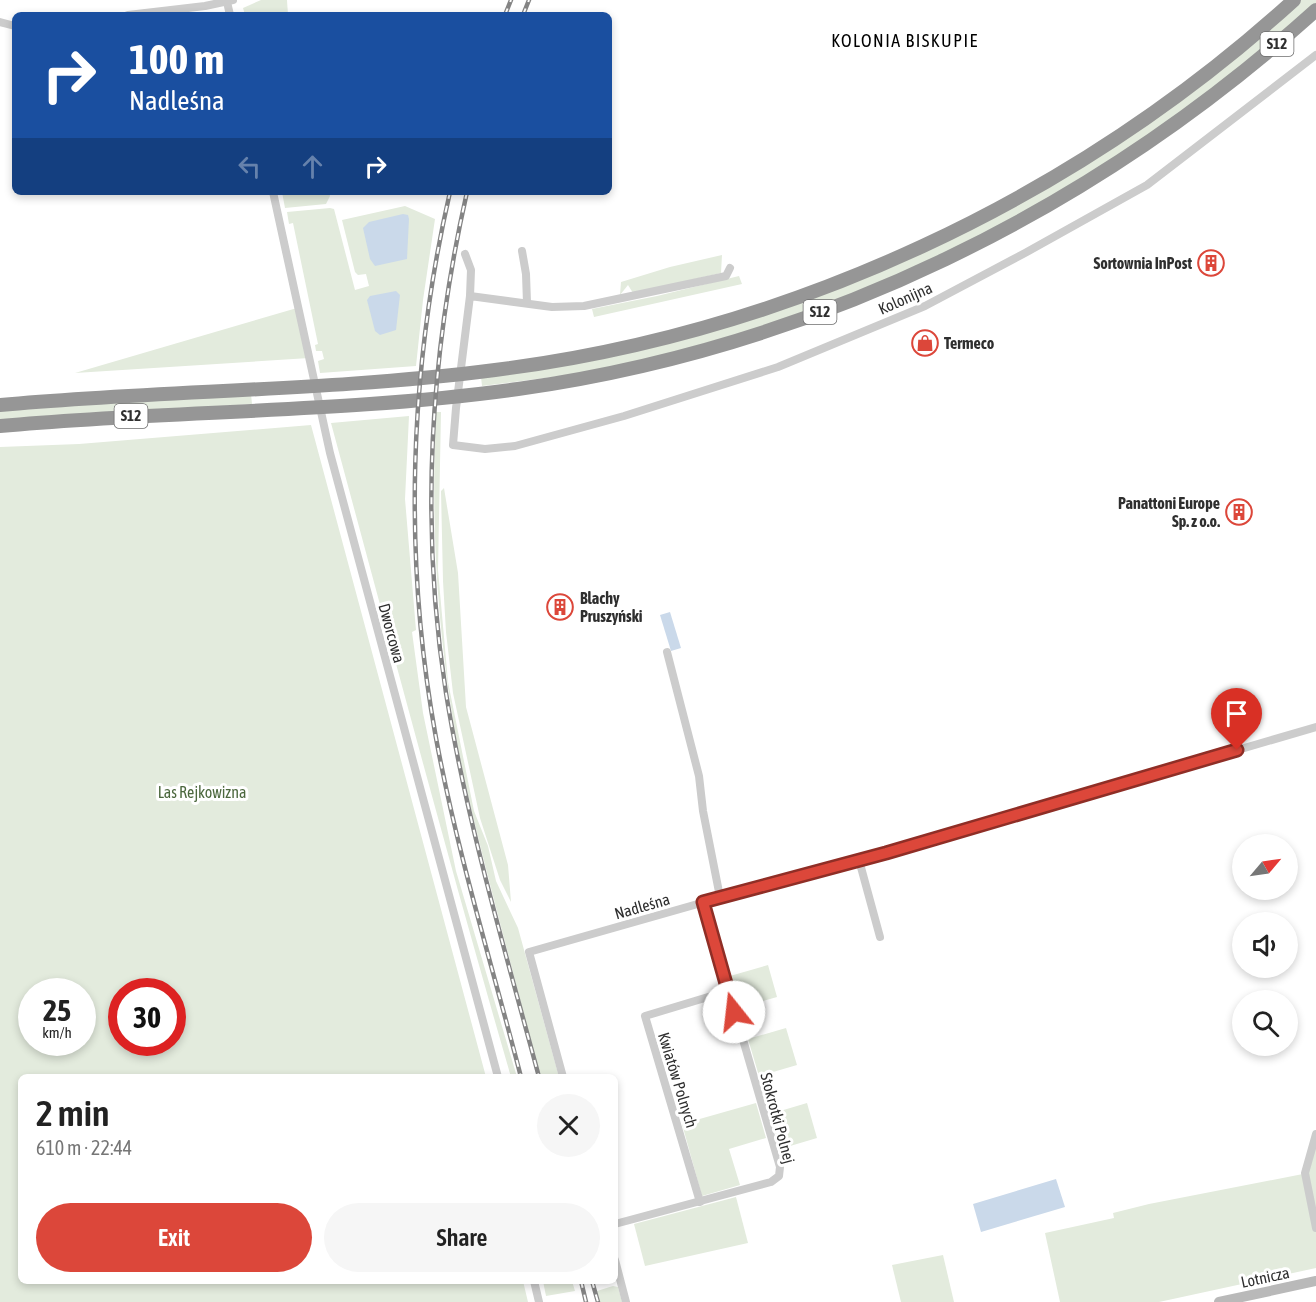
<!DOCTYPE html>
<html lang="en">
<head>
<meta charset="utf-8">
<style>
	:root { --surface:#fff; --page:#f6f6f6; --text:#222; --muted:#767676; --accent:#dc473a }
	body { margin:0; font-family:"Asap Condensed",sans-serif; background:var(--page); color:var(--text); height:100vh; display:flex; flex-direction:column; font-size:22px; white-space:nowrap }
	* { box-sizing:border-box; margin:0 }
	p { font-size:20px; color:var(--muted) }
	.icon { flex:none; width:33px; height:33px; fill:none; stroke:currentColor; stroke-width:2; stroke-linecap:round; stroke-linejoin:round }
	.map { position:relative; flex:1; overflow:hidden }
	.details { position:absolute; left:18px; top:1074px; width:600px; height:210px; display:flex; flex-direction:column; background:var(--surface); border-radius:9px; box-shadow:0 3px 9px #0003 }
	.details>* { flex:none }
	.guide { position:absolute; left:12px; top:12px; width:600px; height:183px; border-radius:9px; box-shadow:0 3px 9px #0003; background:#1a4fa0; color:#fff; overflow:hidden }
	.needle { width:39px; rotate:61deg }
	.fabs { position:absolute; left:1232px; top:834px; display:grid; gap:12px }
	.fabs a { display:grid; place-items:center; width:66px; height:66px; border-radius:50%; background:var(--surface); box-shadow:0 3px 9px #0003; font-size:30px }
	.speed { position:absolute; left:18px; top:978px; display:flex; gap:12px; font-size:30px; font-weight:700; text-align:center }
	.speed>* { display:grid; place-content:center; width:78px; height:78px; border-radius:50%; background:var(--surface); box-shadow:0 3px 9px #0003; line-height:1 }
	.speed small { font-size:15px; font-weight:400 }
	.speed .limit { border:9px solid #d22; background:#fff; color:#111 }
	.pin { position:absolute; display:grid; place-items:center; width:51px; height:51px; color:#fff; margin:-62px -26px; border-radius:50% 50% 50% 0; rotate:-45deg; box-shadow:0 0 6px #0007 }
	.pin .icon { rotate:45deg }
	.me { position:absolute; width:66px; margin:-33px; rotate:344deg; stroke-linejoin:round; filter:drop-shadow(0 0 4px #0008) }
	.turn { display:flex; align-items:center; gap:21px; height:126px; padding:0 18px; font-size:27px }
	.turn .icon { width:78px; height:78px; stroke-width:2.5 }
	.turn b { display:block; font-size:42px; line-height:51px }
	.lanes { display:flex; align-items:center; height:57px; padding:0 18px; background:#0003; justify-content:center; gap:30px; direction:ltr }
	.lanes .off { opacity:.35 }
	.round { display:grid; place-items:center; flex:none; width:63px; height:63px; border-radius:32px; background:var(--page) }
	.overview { display:flex; align-items:center; justify-content:space-between; height:102px; padding:0 18px }
	h1 { font-size:36px; font-weight:600; line-height:45px }
	.cta { display:flex; gap:12px; margin-top:auto; padding:12px 18px }
	.cta a { flex:1; height:69px; border-radius:36px; background:var(--accent); color:#fff; font-size:24px; font-weight:600; line-height:69px; text-align:center }
	.cta a+a { background:var(--page); color:var(--text) }
	.map>svg:first-child { display:block }
	.green { fill:#e3ebdd; fill-rule:evenodd }
	.water { fill:#cad9ea }
	.lines { fill:none; stroke-linecap:round; stroke-linejoin:round }
	.minor { stroke:#ccc; stroke-width:8 }
	.secondary { stroke:#b9b9b9; stroke-width:10 }
	.motorway { stroke:#969696; stroke-width:14 }
	.rail-casing { stroke:#848484; stroke-width:4.5 }
	.rail { stroke:#fff; stroke-width:2; stroke-dasharray:7; stroke-linecap:butt }
	.route-casing { stroke:#8f2e26; stroke-width:15 }
	.route { stroke:#dc473a; stroke-width:10 }
	.labels { text-anchor:middle; stroke-width:6; stroke-linejoin:round; paint-order:stroke }
	.shield { fill:#fff; stroke:#6d6d6d; stroke-width:1.5 }
	.shield-label { font-size:15px; font-weight:bold; fill:#2f2f2f }
	.poi-label { font-size:16px; font-weight:bold; fill:#2f2f2f; stroke:#fff; text-anchor:end }
	.street-label { font-size:16px; fill:#2f2f2f; stroke:#fff }
	.park-label { font-size:16px; fill:#4c683e; stroke:#fff }
	.neighbourhood-label { font-size:18px; letter-spacing:1.5px; fill:#000; stroke:#fff }
</style>
</head>
<body>
<div class="map">
<svg width="1316" height="1302" viewBox="0 0 1316 1302">
	<rect width="100%" height="100%" fill="#fff"/>
	<g class="green">
		<path d="M261,0H287L288,15H245L243,8Z"/>
		<path d="M1300,0H1316V3L1297,21L1187,110L1061,194L904,273L779,322L647,360L575,374L482,386L481,377L724,326L1027,197Z"/>
		<path d="M282,192H329L330,196L326,204L285,208Z"/>
		<path d="M405,206L435,219L423,300L416,366L320,373L318,361L324,359L322,351H316L315,345L318,344L293,223L289,224L287,212L330,208L334,209L355,290L369,286L366,274L358,275L355,272L342,220Z"/>
		<path d="M722,255L721,273L633,293L628,285L620,295L621,282L670,267Z"/>
		<path d="M739,276L742,284L594,317L592,309L657,296Z"/>
		<path d="M297,308L309,358L75,373Z"/>
		<path d="M251,394L252,404L0,422V410Z"/>
		<path d="M436,412H441L438,570L448,682L474,811L488,846L496,881L518,928L559,1077H540C521,1002 501,928 482,853C471,809 460,764 453,720C436,614 431,518 436,412Z"/>
		<path d="M409,416L405,499L416,630L412,632L423,713L456,871L517,1077H511C448,860 390,641 331,423Z"/>
		<path d="M311,425L486,1077H21V1281H523L528,1302H0V447L79,444ZM32,992H82V1042H32ZM122,992H172V1042H122Z"/>
		<path d="M444,488L458,573L466,707L508,865L511,902L500,880L480,818L453,693L446,632L443,581L441,491Z"/>
		<path d="M768,965L777,997L739,1008L730,976Z"/>
		<path d="M786,1028L797,1065L759,1076L748,1039Z"/>
		<path d="M756,1103L766,1138L729,1149L740,1185L702,1196L682,1124Z"/>
		<path d="M807,1103L817,1138L780,1149L770,1114Z"/>
		<path d="M1316,1144V1268L1159,1302H1060L1045,1233L1114,1218L1113,1213L1149,1204L1308,1173Z"/>
		<path d="M736,1197L748,1243L645,1266L634,1224Z"/>
		<path d="M943,1255L954,1302H901L892,1265Z"/>
		<path d="M543,1281H572L575,1291L546,1296Z"/>
		<path d="M613,1286L618,1287L622,1302H600L597,1291Z"/>
	</g>
	<g class="water">
		<path d="M403,214L408,215L409,219L407,259L375,266L370,259L363,228L369,222Z"/>
		<path d="M396,291L400,295L396,330L380,335L375,331L367,300L370,296Z"/>
		<path d="M670,612L681,648L671,651L660,615Z"/>
		<path d="M1056,1179L1065,1207L981,1232L973,1204Z"/>
	</g>
	<g class="lines">
		<g class="minor">
			<path d="M227,2L230,15"/>
			<path d="M128,15L205,6L233,0"/>
			<path d="M0,22L15,26"/>
			<path d="M273,192L330,453L498,1077"/>
			<path d="M522,251L526,274L527,303"/>
			<path d="M465,254L471,270L470,296"/>
			<path d="M730,268L726,276L584,306L552,307L470,296L456,408L453,445L485,449L515,446L624,416L778,367L925,306L1025,253L1147,185L1316,55"/>
			<path d="M667,652L699,776L703,811L720,897"/>
			<path d="M859,860L880,937"/>
			<path d="M563,1077L529,952L768,884L886,853L1316,727"/>
			<path d="M1316,1134L1305,1173L1316,1228"/>
			<path d="M700,1202L645,1016L728,991"/>
			<path d="M615,1224L771,1182L779,1176L780,1167L703,902"/>
			<path d="M615,1260L626,1302"/>
			<path d="M534,1281L539,1302"/>
		</g>
		<path class="secondary" d="M1219,1302L1316,1281"/>
		<g class="motorway">
			<path d="M0,405C165,390 331,391 495,370C790,333 1074,200 1294,0"/>
			<path d="M0,426C172,410 347,413 518,389C817,347 1093,211 1316,10"/>
		</g>
		<g class="rail-casing">
			<g id="rail">
				<path d="M505,15L511,0"/>
				<path d="M523,15L529,0"/>
				<path d="M450,192C409,371 403,557 436,738C457,852 492,965 521,1077"/>
				<path d="M467,192C430,356 420,526 446,693C467,823 505,950 539,1077"/>
				<path d="M581,1281L586,1302"/>
				<path d="M592,1281L598,1302"/>
			</g>
		</g>
		<use href="#rail" class="rail"/>
	</g>
	<g class="lines">
		<g class="route-casing">
			<path id="route" d="M734,1012L703,902L886,853L1237,750"/>
		</g>
		<use href="#route" class="route"/>
	</g>
	<defs>
		<g id="building-ring" transform="scale(1.35)"><circle r="9.5" fill="#fff" stroke="#dc473a" stroke-width="1.5"/><path d="M-4-6H4V6H1V3H-1V6H-4ZM-2.5-4.3h1.7v1.8h-1.7ZM.8-4.3h1.7v1.8H.8ZM-2.5-1h1.7V.8h-1.7ZM.8-1h1.7V.8H.8Z" fill="#dc473a"/></g>
		<g id="shop-ring" transform="scale(1.35)"><circle r="9.5" fill="#fff" stroke="#dc473a" stroke-width="1.5"/><path d="M-5-2.5h2.3a2.7 3.5 0 0 1 5.4 0H5L5.5 6h-11ZM-1.5-2.5h3a1.5 2.3 0 0 0-3 0Z" fill="#dc473a"/></g>
	</defs>
	<g fill-rule="evenodd">
		<use href="#building-ring" x="1211" y="263"/>
		<use href="#shop-ring" x="925" y="343"/>
		<use href="#building-ring" x="1239" y="512"/>
		<use href="#building-ring" x="560" y="607"/>
	</g>
	<g class="labels">
		<g class="shield">
			<rect x="1260.5" y="32" width="33" height="24" rx="4.5"/>
			<rect x="803.5" y="300" width="33" height="24" rx="4.5"/>
			<rect x="114.5" y="404" width="33" height="24" rx="4.5"/>
		</g>
		<g class="shield-label">
			<text x="1277" y="49">S12</text>
			<text x="820" y="317">S12</text>
			<text x="131" y="421">S12</text>
		</g>
		<g class="poi-label">
			<text x="1192" y="269">Sortownia InPost</text>
			<text x="944" y="349" text-anchor="start">Termeco</text>
			<text x="1220" y="509">Panattoni Europe<tspan x="1220" dy="18">Sp. z o.o.</tspan></text>
			<text x="580" y="604" text-anchor="start">Blachy<tspan x="580" dy="18">Pruszyński</tspan></text>
		</g>
		<g class="street-label">
			<text transform="translate(905 298) rotate(-24)" y="6">Kolonijna</text>
			<text transform="translate(392 633) rotate(75)" y="6">Dworcowa</text>
			<text transform="translate(642 906) rotate(-16)" y="6">Nadleśna</text>
			<text transform="translate(678 1080) rotate(73)" y="6">Kwiatów Polnych</text>
			<text transform="translate(778 1118) rotate(75)" y="6">Stokrotki Polnej</text>
			<text transform="translate(1265 1277) rotate(-12)" y="6">Lotnicza</text>
		</g>
		<g class="park-label">
			<text x="202" y="798">Las Rejkowizna</text>
		</g>
		<g class="neighbourhood-label">
			<text x="905" y="47">KOLONIA BISKUPIE</text>
		</g>
	</g>
</svg>
<div class="fabs">
<a><svg class="needle" viewBox="-14 -14 28 28"><path d="M0-13l5 13h-10z" fill="#e53935"/><path d="M0 13l5-13h-10z" fill="#767676"/></svg></a>
<a><svg class="icon" aria-label="sound" viewBox="0 0 24 24"><path d="M4 9h4l5-4v14l-5-4H4zM17 9q2 3 0 6"/></svg></a>
<a><svg class="icon" aria-label="search" viewBox="0 0 24 24"><circle cx="10" cy="10" r="6"/><path d="M15 15l6 6"/></svg></a>
</div>
<div class="speed"><div>25<small>km/h</small></div><div class="limit">30</div></div>
<div class="pin" style="left:1237px;top:750px;background:#d93025"><svg class="icon" aria-label="arrive" viewBox="0 0 24 24"><path d="M6 21V4h12l-3 4 3 4H6"/></svg></div>
<svg class="me" style="left:734px;top:1012px" viewBox="-20 -20 40 40"><circle r="19" fill="#fff"/><path d="M0-13L10 11 0 6-10 11z" fill="#dc473a"/></svg>
<div class="guide">
<div class="turn"><svg class="icon" aria-label="right" viewBox="0 0 24 24"><path d="M7 20v-9h11M14 6l5 5-5 5"/></svg><div><b>100 m</b>Nadleśna</div></div>
<div class="lanes"><svg class="icon off" aria-label="left" viewBox="0 0 24 24"><path d="M17 20v-9H6M10 6l-5 5 5 5"/></svg><svg class="icon off" aria-label="ahead" viewBox="0 0 24 24"><path d="M12 20V5M6 11l6-6 6 6"/></svg><svg class="icon" aria-label="right" viewBox="0 0 24 24"><path d="M7 20v-9h11M14 6l5 5-5 5"/></svg></div>
</div>
<section class="details">
<div class="overview"><div><h1>2 min</h1><p>610 m · 22:44</p></div><a class="round"><svg class="icon" aria-label="close" viewBox="0 0 24 24"><path d="M6 6l12 12M18 6L6 18"/></svg></a></div>
<div class="cta"><a>Exit</a><a>Share</a></div>
</section>
</div>
</body>
</html>
